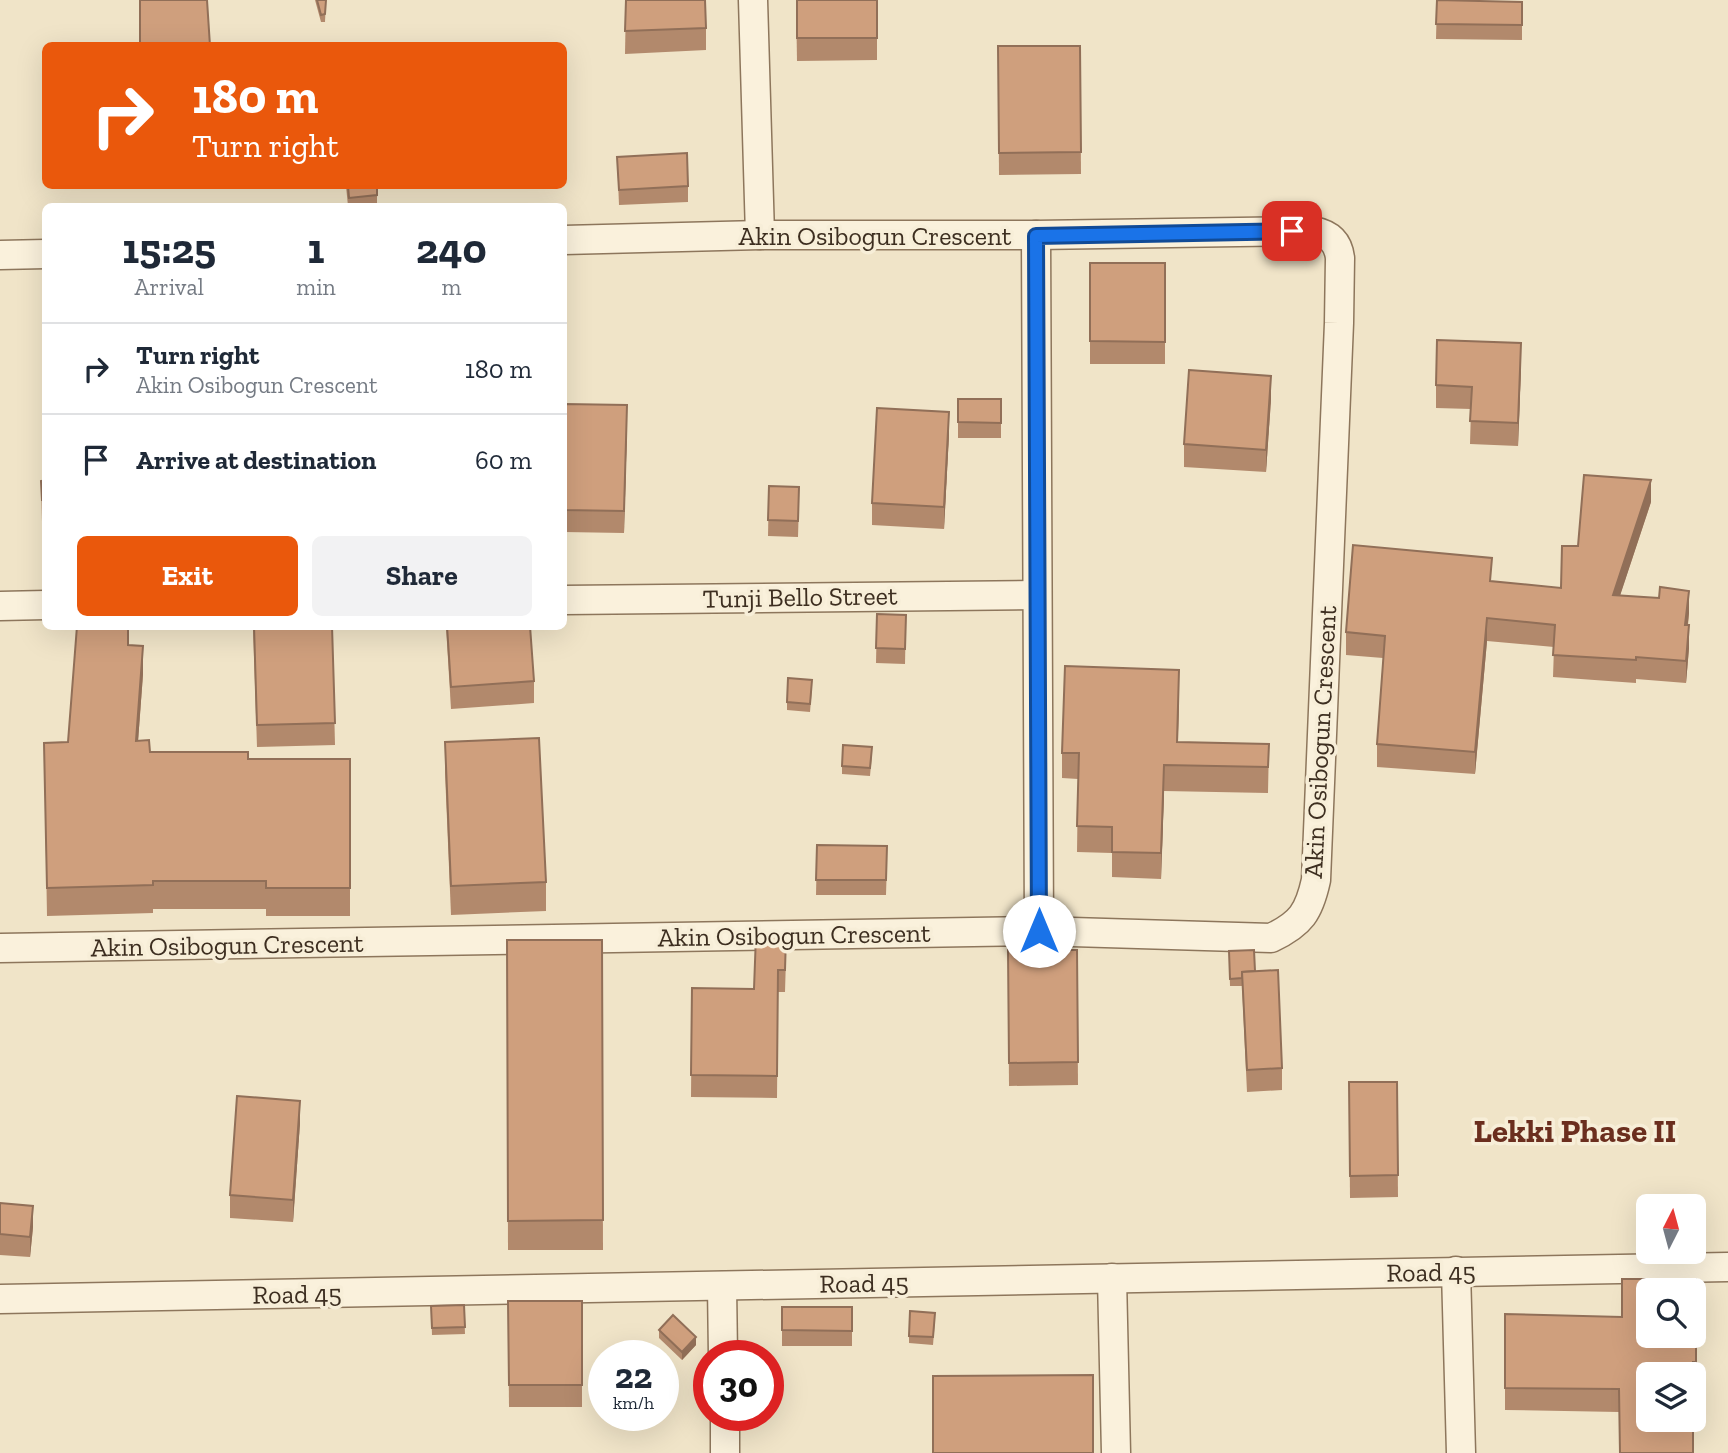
<!DOCTYPE html>
<html lang="en">
<head>
<meta charset="utf-8">
<style>
	:root { --surface:#fff; --page:#f2f2f3; --text:#1f2937; --muted:#747a83; --line:#e0e1e3; --accent:#ea580c }
	body { margin:0; font-family:"Zilla Slab",serif; background:var(--page); color:var(--text); height:100vh; display:flex; flex-direction:column; font-size:26px; white-space:nowrap }
	* { box-sizing:border-box; margin:0 }
	p { font-size:23px; color:var(--muted) }
	.icon { flex:none; width:38px; height:38px; fill:none; stroke:currentColor; stroke-width:2; stroke-linecap:round; stroke-linejoin:round }
	.map { position:relative; flex:1; overflow:hidden }
	.details { position:absolute; left:42px; top:203px; width:525px; height:427px; display:flex; flex-direction:column; background:var(--surface); border-radius:10px; box-shadow:0 7px 28px #0002 }
	.details>* { flex:none }
	.hud { position:absolute; left:42px; top:42px; width:525px; height:147px; border-radius:10px; box-shadow:0 7px 28px #0002; background:#ea580c; color:#fff; overflow:hidden }
	.needle { width:46px; rotate:6deg }
	.controls { position:absolute; left:1636px; top:1194px; display:grid; gap:14px }
	.controls a { display:grid; place-items:center; width:70px; height:70px; border-radius:10px; background:var(--surface); box-shadow:0 7px 28px #0002; font-size:35px }
	.speed { position:absolute; left:588px; top:1340px; display:flex; gap:14px; font-size:35px; font-weight:700; text-align:center }
	.speed>* { display:grid; place-content:center; width:91px; height:91px; border-radius:50%; background:var(--surface); box-shadow:0 7px 28px #0002; line-height:1 }
	.speed small { font-size:18px; font-weight:400 }
	.speed .limit { border:10px solid #d22; background:#fff; color:#111 }
	.pin { position:absolute; display:grid; place-items:center; width:60px; height:60px; color:#fff; margin:-30px; border-radius:14px; box-shadow:0 4px 10px #0006 }
	.me { position:absolute; width:77px; margin:-38px; rotate:0deg; stroke-linejoin:round; filter:drop-shadow(0 0 5px #0008) }
	.turn { display:flex; align-items:center; gap:24px; height:147px; padding:0 35px; font-size:32px }
	.turn .icon { width:91px; height:91px; stroke-width:2.5 }
	.turn b { display:block; font-size:49px; line-height:60px }
	.eta { display:flex; justify-content:space-evenly; align-items:center; height:119px; text-align:center }
	.eta b { font-size:42px; font-weight:700; line-height:49px }
	.action { display:flex; gap:14px; margin-top:auto; padding:14px 35px }
	.action a { flex:1; height:80px; border-radius:10px; background:var(--accent); color:#fff; font-size:28px; font-weight:700; line-height:80px; text-align:center }
	.action a+a { background:var(--page); color:var(--text) }
	ul { padding:0; list-style:none }
	li { display:flex; align-items:center; gap:21px; height:91px; padding:0 35px; border-top:2px solid var(--line) }
	li div { flex:1 }
	li b { display:block; font-size:26px }
	li em { font-style:normal }
	.map>svg:first-child { display:block }
	.lines { fill:none; stroke-linecap:round; stroke-linejoin:round }
	.minor-casing { stroke:#8d765c; stroke-width:31 }
	.minor { stroke:#faf1dc; stroke-width:28 }
	.wall { fill:#b2896c }
	.shaded-wall { fill:#916f58 }
	.building { fill:#cf9f7d; stroke:#916f58; stroke-width:2; fill-rule:evenodd }
	.route-casing { stroke:#114b97; stroke-width:18 }
	.route { stroke:#1a73e8; stroke-width:12 }
	.labels { text-anchor:middle; stroke-width:7; stroke-linejoin:round; paint-order:stroke }
	.street-label { font-size:26px; fill:#3d2e20; stroke:#f7eed8 }
	.district-label { font-size:33px; font-weight:bold; fill:#6b2e1e; stroke:#f7eed8 }
</style>
</head>
<body>
<div class="map">
<svg width="1728" height="1453" viewBox="0 0 1728 1453">
	<rect width="100%" height="100%" fill="#f0e4c8"/>
	<g class="lines">
		<g class="minor-casing">
			<g id="minor">
				<path d="M753,0L760,235"/>
				<path d="M1036,235L1039,931"/>
				<path d="M0,255L46,254"/>
				<path d="M564,600L1037,595"/>
				<path d="M0,606L46,605"/>
				<path d="M0,948L1039,931L1271,938C1301,924 1309,912 1316,880L1339,323L1340,258C1338,241 1329,234 1313,231L1036,235H760L564,240"/>
				<path d="M1456,1271L1461,1453"/>
				<path d="M1112,1278L1116,1453"/>
				<path d="M722,1286L723,1356"/>
				<path d="M0,1299L1728,1267"/>
				<path d="M725,1416V1453"/>
			</g>
		</g>
		<use href="#minor" class="minor"/>
	</g>
	<g class="wall">
		<path d="M315,0H326L325,22H321Z"/>
		<path d="M626,0L706,28V50L625,54Z"/>
		<path d="M796,0H877V60L797,61Z"/>
		<path d="M1437,0L1522,2V40L1436,39Z"/>
		<path d="M998,46H1080L1081,174L999,175Z"/>
		<path d="M617,157L688,186V202L619,205Z"/>
		<path d="M346,186H377V206H348Z"/>
		<rect x="1090" y="263" width="75" height="101"/>
		<path d="M1521,366L1518,446L1470,444L1471,409L1436,408V385Z"/>
		<rect x="958" y="399" width="43" height="39"/>
		<path d="M1271,399L1266,472L1184,467V444Z"/>
		<path d="M564,404L627,427L624,533L564,532Z"/>
		<path d="M949,434L944,529L872,525V503Z"/>
		<path d="M46,480V522H42L41,481Z"/>
		<path d="M769,486L799,502L798,537L768,536Z"/>
		<path d="M1651,502L1620,595L1689,613L1688,625L1689,648L1686,683L1636,679V683L1553,677L1554,647L1487,641L1475,774L1377,767V744L1383,658L1346,655V632L1492,582L1561,588L1578,546Z"/>
		<path d="M877,614L906,615L905,664L876,663Z"/>
		<path d="M253,626H332L335,745L257,747Z"/>
		<path d="M446,626H530L534,681V703L451,709Z"/>
		<path d="M128,645L143,674L138,741L150,752L248,759H350V916H266V909H153V913L47,916L44,743L68,742Z"/>
		<path d="M812,688L810,712L787,710V702Z"/>
		<path d="M1179,696L1178,742L1269,744L1268,793L1164,791L1161,879L1112,877V853L1077,852L1078,779L1062,778V753Z"/>
		<path d="M445,742L546,882V911L451,915L445,772Z"/>
		<path d="M872,755L870,776L842,774V766Z"/>
		<path d="M817,845L887,861L886,895H816Z"/>
		<path d="M507,940H602L603,1250H508Z"/>
		<path d="M1008,950H1077L1078,1085L1009,1086Z"/>
		<path d="M1229,951L1255,971L1282,1068V1090L1247,1092L1242,986H1230Z"/>
		<path d="M786,958L785,992H778L777,1098L691,1097L692,988L754,989Z"/>
		<path d="M1349,1082H1397L1398,1197L1350,1198Z"/>
		<path d="M300,1123L293,1222L230,1218V1195Z"/>
		<path d="M0,1203L33,1227L30,1257L0,1255Z"/>
		<path d="M1696,1279V1385H1694V1374H1648L1619,1412L1505,1410V1314L1622,1317Z"/>
		<path d="M508,1301H582V1407H509Z"/>
		<path d="M464,1305L465,1334L432,1335L431,1306Z"/>
		<rect x="782" y="1307" width="70" height="39"/>
		<path d="M935,1320L933,1345L909,1343V1336Z"/>
		<path d="M659,1330L696,1345L682,1360L659,1338Z"/>
	</g>
	<g class="shaded-wall">
		<path d="M1521,343V366L1518,446V423Z"/>
		<path d="M1271,376V399L1266,472V450Z"/>
		<path d="M627,405V427L624,533V511Z"/>
		<path d="M949,412V434L944,529V507Z"/>
		<path d="M1651,480V502L1613,617V595Z"/>
		<path d="M1689,591V613L1685,647V625Z"/>
		<path d="M1487,618V641L1475,774V752Z"/>
		<path d="M1689,625V648L1686,683V661Z"/>
		<path d="M143,646V674L136,769V741Z"/>
		<path d="M1179,670V696L1177,768V742Z"/>
		<path d="M1164,765V791L1161,879V853Z"/>
		<path d="M300,1101V1123L293,1222V1200Z"/>
		<path d="M33,1206V1227L30,1257V1237Z"/>
		<path d="M696,1337V1345L682,1360V1352Z"/>
	</g>
	<g class="building">
		<path d="M140,0H207L210,46H140Z"/>
		<path d="M317,0H326L325,14L321,15Z"/>
		<path d="M626,0H705L706,28L625,31Z"/>
		<rect x="797" y="0" width="80" height="38"/>
		<path d="M1437,0L1522,2V25L1436,24Z"/>
		<path d="M998,46H1080L1081,152L999,153Z"/>
		<path d="M687,153L688,186L619,190L617,157Z"/>
		<path d="M348,186H377V195L349,198Z"/>
		<path d="M1090,263H1165V342L1090,341Z"/>
		<path d="M1437,340L1521,343L1518,423L1470,421L1472,387L1436,385Z"/>
		<path d="M1189,370L1271,376L1266,450L1184,444Z"/>
		<path d="M958,399H1001V423L958,422Z"/>
		<path d="M564,404L627,405L624,511L564,510Z"/>
		<path d="M877,408L949,412L944,507L872,503Z"/>
		<path d="M1584,475L1651,480L1613,595L1659,598L1660,587L1689,591L1685,625H1689L1686,661L1636,657V660L1553,655L1555,625L1487,618L1475,752L1377,744L1385,636L1346,632L1353,545L1492,558L1490,581L1561,588L1562,546H1578Z"/>
		<path d="M46,480V500H42L41,481Z"/>
		<path d="M769,486L799,487L798,521L768,520Z"/>
		<path d="M877,614L906,615L905,649L876,648Z"/>
		<path d="M77,626H128V645L143,646L136,741L149,740L150,752H248V759H350V888H266V881H153V885L47,888L44,743L68,742Z"/>
		<path d="M254,626H332L335,723L257,725Z"/>
		<path d="M447,626H530L534,681L451,687Z"/>
		<path d="M1065,666L1179,670L1177,742L1269,744L1268,767L1164,765L1161,853L1112,852V827L1077,826L1079,753H1062Z"/>
		<path d="M788,678L812,680L810,704L787,702Z"/>
		<path d="M539,738L546,882L451,886L445,742Z"/>
		<path d="M843,745L872,747L870,768L842,766Z"/>
		<path d="M817,845L887,846L886,880H816Z"/>
		<path d="M756,935L786,936L785,970H778L777,1076L691,1075L692,988L754,989Z"/>
		<path d="M507,940H602L603,1220L508,1221Z"/>
		<path d="M1008,950H1077L1078,1062L1009,1063Z"/>
		<path d="M1254,950L1255,971L1242,972V978L1230,979L1229,951Z"/>
		<path d="M1278,970L1282,1068L1247,1070L1242,972Z"/>
		<path d="M1349,1082H1397L1398,1175L1350,1176Z"/>
		<path d="M237,1096L300,1101L293,1200L230,1195Z"/>
		<path d="M0,1203L33,1206L30,1237L0,1234Z"/>
		<path d="M1622,1279H1696V1362H1693V1374H1648V1419H1693V1453H1620L1619,1389L1505,1388V1314L1622,1317ZM1648,1290H1694V1335H1648Z"/>
		<path d="M508,1301H582V1385H509Z"/>
		<path d="M464,1305L465,1327L432,1328L431,1306Z"/>
		<path d="M782,1307H852V1331L782,1330Z"/>
		<path d="M910,1311L935,1313L933,1337L909,1336Z"/>
		<path d="M673,1315L696,1337L682,1352L659,1330Z"/>
		<path d="M1093,1375V1453H933V1376Z"/>
	</g>
	<g class="lines">
		<g class="route-casing">
			<path id="route" d="M1039,931L1036,236L1292,231"/>
		</g>
		<use href="#route" class="route"/>
	</g>
	<g class="labels">
		<g class="street-label">
			<text x="875" y="245">Akin Osibogun Crescent</text>
			<text transform="translate(800 597) rotate(-1)" y="9">Tunji Bello Street</text>
			<text transform="translate(1320 742) rotate(-87)" y="9">Akin Osibogun Crescent</text>
			<text transform="translate(794 935) rotate(-1)" y="9">Akin Osibogun Crescent</text>
			<text transform="translate(227 945) rotate(-1)" y="9">Akin Osibogun Crescent</text>
			<text transform="translate(1431 1272) rotate(-1)" y="9">Road 45</text>
			<text transform="translate(864 1283) rotate(-1)" y="9">Road 45</text>
			<text transform="translate(297 1294) rotate(-1)" y="9">Road 45</text>
		</g>
		<g class="district-label">
			<text x="1575" y="1142">Lekki Phase II</text>
		</g>
	</g>
</svg>
<div class="controls">
<a><svg class="needle" viewBox="-14 -14 28 28"><path d="M0-13l5 13h-10z" fill="#e53935"/><path d="M0 13l5-13h-10z" fill="#747a83"/></svg></a>
<a><svg class="icon" aria-label="search" viewBox="0 0 24 24"><circle cx="10" cy="10" r="6"/><path d="M15 15l6 6"/></svg></a>
<a><svg class="icon" aria-label="layers" viewBox="0 0 24 24"><path d="M12 4l9 5-9 5-9-5zM3 14l9 5 9-5"/></svg></a>
</div>
<div class="speed"><div>22<small>km/h</small></div><div class="limit">30</div></div>
<div class="pin" style="left:1292px;top:231px;background:#d93025"><svg class="icon" aria-label="arrive" viewBox="0 0 24 24"><path d="M6 21V4h12l-3 4 3 4H6"/></svg></div>
<svg class="me" style="left:1039px;top:931px" viewBox="-20 -20 40 40"><circle r="19" fill="#fff"/><path d="M0-13L10 11 0 6-10 11z" fill="#1a73e8"/></svg>
<div class="hud">
<div class="turn"><svg class="icon" aria-label="right" viewBox="0 0 24 24"><path d="M7 20v-9h11M14 6l5 5-5 5"/></svg><div><b>180 m</b>Turn right</div></div>
</div>
<section class="details">
<div class="eta">
<div><b>15:25</b><p>Arrival</p></div>
<div><b>1</b><p>min</p></div>
<div><b>240</b><p>m</p></div>
</div>
<ul>
<li><svg class="icon" aria-label="right" viewBox="0 0 24 24"><path d="M7 20v-9h11M14 6l5 5-5 5"/></svg><div><b>Turn right</b><p>Akin Osibogun Crescent</p></div><em>180 m</em></li>
<li><svg class="icon" aria-label="arrive" viewBox="0 0 24 24"><path d="M6 21V4h12l-3 4 3 4H6"/></svg><div><b>Arrive at destination</b></div><em>60 m</em></li>
</ul>
<div class="action"><a>Exit</a><a>Share</a></div>
</section>
</div>
</body>
</html>
